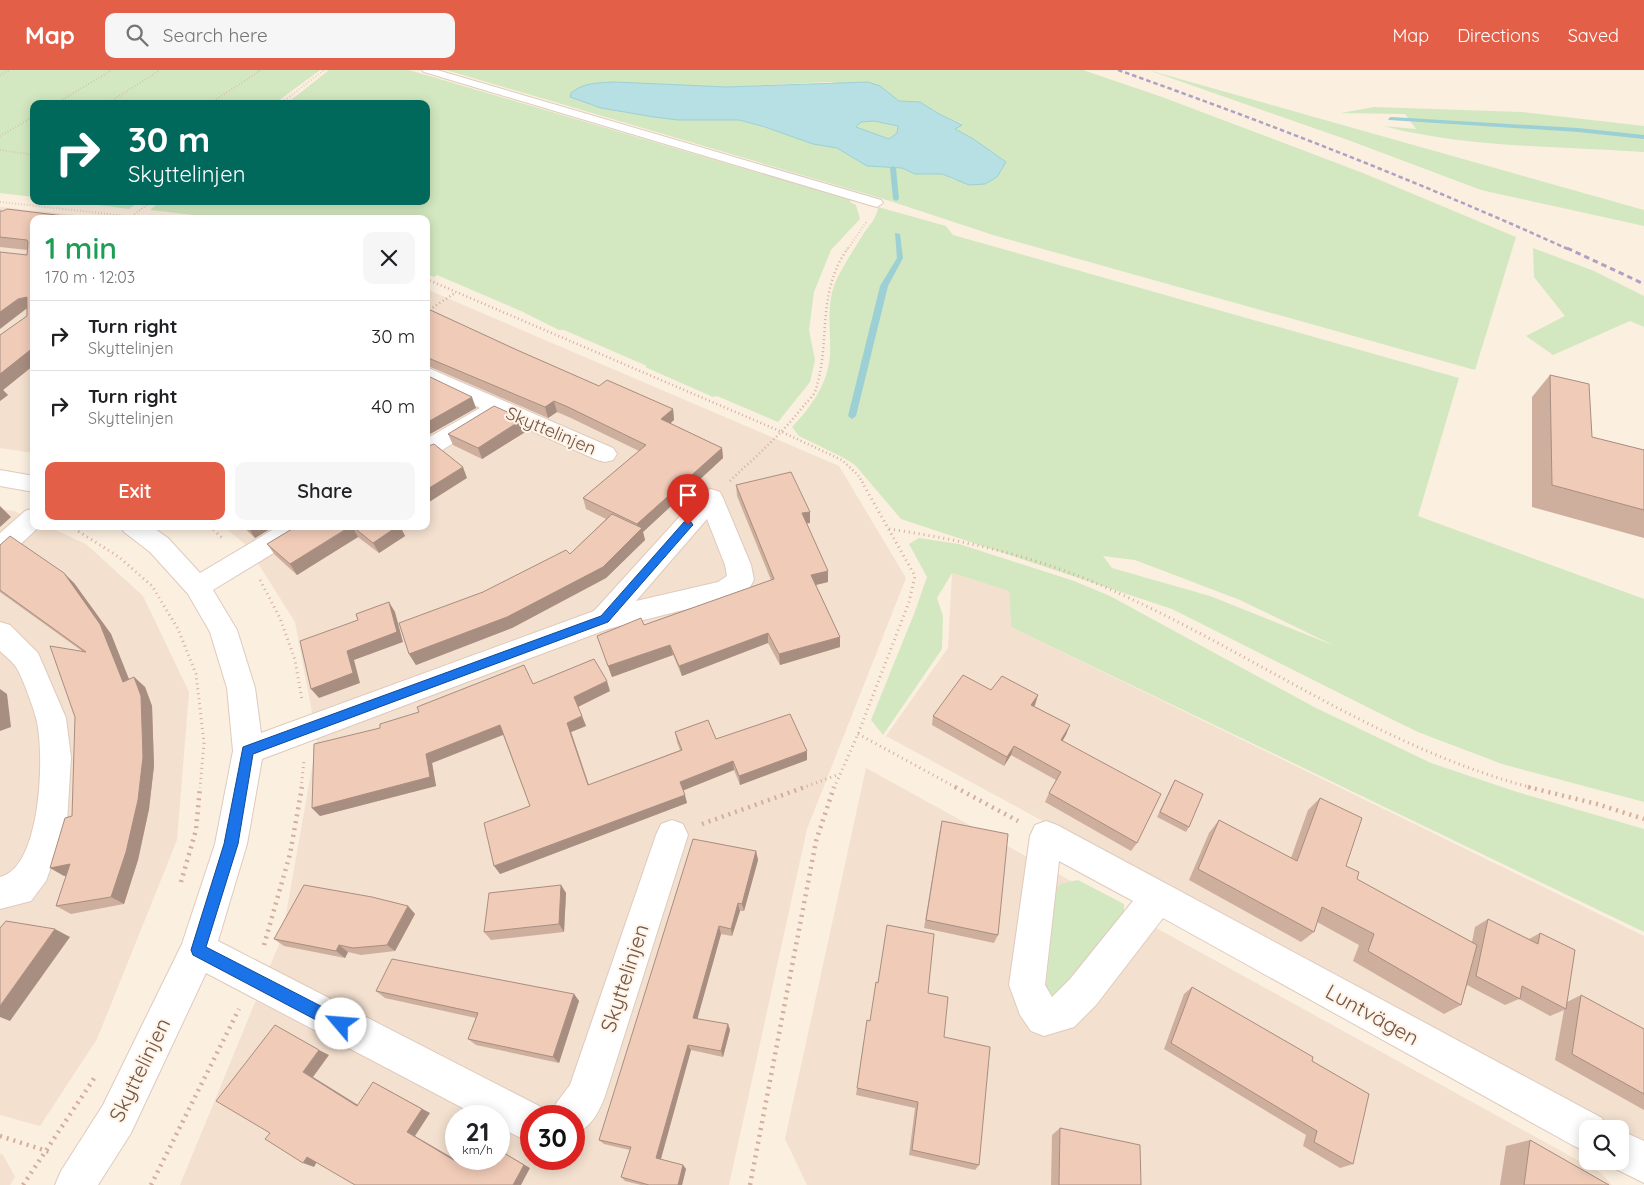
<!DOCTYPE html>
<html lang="en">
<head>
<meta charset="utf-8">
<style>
	:root { --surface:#fff; --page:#f6f6f6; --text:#202124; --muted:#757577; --line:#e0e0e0; --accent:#e35f47 }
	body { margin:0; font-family:Quicksand,sans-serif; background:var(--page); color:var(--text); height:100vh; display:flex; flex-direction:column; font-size:19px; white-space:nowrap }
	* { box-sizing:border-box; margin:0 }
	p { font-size:16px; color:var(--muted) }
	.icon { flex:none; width:28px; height:28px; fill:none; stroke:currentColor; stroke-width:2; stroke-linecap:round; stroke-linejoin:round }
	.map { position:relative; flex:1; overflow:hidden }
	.panel { position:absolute; left:30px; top:145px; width:400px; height:315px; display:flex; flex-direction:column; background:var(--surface); border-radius:10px; box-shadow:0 2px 12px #0003 }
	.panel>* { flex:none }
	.guide { position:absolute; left:30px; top:30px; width:400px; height:105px; border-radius:10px; box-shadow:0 2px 12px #0003; background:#00695c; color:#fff; overflow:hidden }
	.buttons { position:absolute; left:1579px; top:1050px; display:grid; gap:10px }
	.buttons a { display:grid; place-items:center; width:50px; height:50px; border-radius:10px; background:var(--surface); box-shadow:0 2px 12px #0003; font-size:25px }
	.speed { position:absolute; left:445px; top:1035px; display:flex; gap:10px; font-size:25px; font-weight:700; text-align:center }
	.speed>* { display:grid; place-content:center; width:65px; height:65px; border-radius:50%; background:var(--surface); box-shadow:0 2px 12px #0003; line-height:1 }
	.speed small { font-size:12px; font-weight:400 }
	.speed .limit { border:8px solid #d22; background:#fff; color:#111 }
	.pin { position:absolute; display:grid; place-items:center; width:42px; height:42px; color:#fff; margin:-51px -21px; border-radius:50% 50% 50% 0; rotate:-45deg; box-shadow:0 0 5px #0007 }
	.pin .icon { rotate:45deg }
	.me { position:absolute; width:55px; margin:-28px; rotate:297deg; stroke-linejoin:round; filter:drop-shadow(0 0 4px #0008) }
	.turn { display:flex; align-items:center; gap:18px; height:105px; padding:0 15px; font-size:22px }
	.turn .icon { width:65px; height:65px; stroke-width:2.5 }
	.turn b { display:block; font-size:35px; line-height:42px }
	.round { display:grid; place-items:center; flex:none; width:52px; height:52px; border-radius:10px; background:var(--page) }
	.summary { display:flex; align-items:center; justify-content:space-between; height:85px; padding:0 15px }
	h1 { font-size:30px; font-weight:600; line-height:38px; color:#1e9e55 }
	.button { display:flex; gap:10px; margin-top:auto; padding:10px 15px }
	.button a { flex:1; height:58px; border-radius:10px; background:var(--accent); color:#fff; font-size:20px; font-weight:600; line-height:58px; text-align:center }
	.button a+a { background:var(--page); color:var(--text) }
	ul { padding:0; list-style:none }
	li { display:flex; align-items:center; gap:15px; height:70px; padding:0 15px; border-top:1px solid var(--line) }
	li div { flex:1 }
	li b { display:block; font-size:19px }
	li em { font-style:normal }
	header { display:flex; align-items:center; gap:30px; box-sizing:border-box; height:70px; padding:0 25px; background:var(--accent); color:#fff }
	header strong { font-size:24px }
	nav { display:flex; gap:28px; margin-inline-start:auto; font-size:18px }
	.search { width:350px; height:45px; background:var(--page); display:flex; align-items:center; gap:12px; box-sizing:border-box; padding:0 18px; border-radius:10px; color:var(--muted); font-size:19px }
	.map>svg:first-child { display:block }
	.residential { fill:#f3e0cf; fill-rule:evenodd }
	.green { fill:#d3e8c0; fill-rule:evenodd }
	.water { fill:#b6e0e4; stroke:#9cd0d5; fill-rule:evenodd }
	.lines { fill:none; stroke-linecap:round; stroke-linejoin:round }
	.stream { fill:#9cd0d5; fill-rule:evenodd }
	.service-casing { stroke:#dfcabd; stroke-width:2 }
	.minor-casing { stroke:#dfcabd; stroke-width:2 }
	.path-far3 { stroke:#d4ae9c; stroke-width:2; stroke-dasharray:0.5 2.5; stroke-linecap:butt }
	.path-far2 { stroke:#d4ae9c; stroke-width:2.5; stroke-dasharray:1 3; stroke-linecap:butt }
	.path-far1 { stroke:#d4ae9c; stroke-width:3; stroke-dasharray:1 4; stroke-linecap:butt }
	.path { stroke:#d4ae9c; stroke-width:4.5; stroke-dasharray:2 5; stroke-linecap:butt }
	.service { fill:#fff; fill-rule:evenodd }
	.minor { fill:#fff; fill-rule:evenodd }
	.rail-far1 { stroke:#b1a0c3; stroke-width:2.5; stroke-dasharray:4.5 3; stroke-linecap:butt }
	.rail { stroke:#b1a0c3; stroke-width:3; stroke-dasharray:5.5 4; stroke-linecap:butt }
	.wall { fill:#ceaf9e }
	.shaded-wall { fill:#a88e81 }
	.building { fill:#f0cbb8; stroke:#a88e81 }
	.route { fill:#1a73e8; stroke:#114b97 }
	.labels { text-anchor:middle; stroke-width:4; stroke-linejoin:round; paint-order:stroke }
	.street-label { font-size:18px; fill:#715448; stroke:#fff3e6 }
	.near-street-label { font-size:21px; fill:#715448; stroke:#fff3e6 }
</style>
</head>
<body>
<header>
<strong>Map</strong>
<div class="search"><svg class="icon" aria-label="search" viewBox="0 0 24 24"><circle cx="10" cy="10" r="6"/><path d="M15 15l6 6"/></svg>Search here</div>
<nav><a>Map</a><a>Directions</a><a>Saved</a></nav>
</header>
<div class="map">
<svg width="1644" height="1115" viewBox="0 0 1644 1115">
	<rect width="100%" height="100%" fill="#fbefe0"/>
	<g class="residential">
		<path d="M0,137L115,149H34V383L0,378Z"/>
		<path d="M426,219L839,396L906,508L807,759L729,1115H180L282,867L317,669L295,552L247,476L223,456H426ZM456,1046H499V1089H456ZM531,1046H574V1089H531Z"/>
		<path d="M0,439L14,441L34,450V456H47L86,474L143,526L189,622L177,770L97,969L40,1056L0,1045Z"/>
		<path d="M952,503L1009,521L1011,557L1644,866V1077L1620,1064V1059H1611L886,666L948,578Z"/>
		<path d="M866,698L1601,1103L1612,1115H807L785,1069Z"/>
		<path d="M0,1084L3,1085L15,1107L10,1115H0Z"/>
	</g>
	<g class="green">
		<path d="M0,0H320L274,34H34V127L0,123Z"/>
		<path d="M329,0H409L851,130L850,132L856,135L860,149L831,180L814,222L809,260L815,290L810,312L778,352L717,326L713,327L645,297L647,296L564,260H559L521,241L437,205L434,207L426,204V149H229L150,140L161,131H426V34H286Z"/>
		<path d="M446,0H1083L1162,27L1363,103L1516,167L1475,300L993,165L890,131ZM615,12L727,17L830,12L889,23L899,31L920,32L939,44L962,54L955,59L972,68L1006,92L997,107L954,110L942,104H915L902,98L867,96L837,78L739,50H678L654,47L601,38L571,27V23C584,12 599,13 615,12Z"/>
		<path d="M1148,0L1644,140V156L1481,120L1348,70Z"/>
		<path d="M1374,37L1522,42L1644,56V82C1557,76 1467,78 1383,56L1416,59L1405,44L1341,43Z"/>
		<path d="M874,51L898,56L899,64L890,70L856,57L861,52Z"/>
		<path d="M68,131H140L129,139Z"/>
		<path d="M878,137L946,156L953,165L1459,308L1418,446L1644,529V732L1502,694L1418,662L1377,642L1172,539L901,449L855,395L844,388L799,366L792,357C811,337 828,314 830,285C831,260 826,236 835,213C842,197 853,181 862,166C868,156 877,149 878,137ZM1103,486L1135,490L1240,530L1335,576L1210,526L1112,498Z"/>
		<path d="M1533,178L1594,201L1644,226V257L1630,251L1553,285L1526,266L1565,246L1534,207Z"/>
		<path d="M919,468L959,474L1074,511L1110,526L1314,637L1431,693L1514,721L1644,759V862L1011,557L1009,521L952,503L937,528L943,546L942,579L883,665L871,650L914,544L927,507L909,474Z"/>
		<path d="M1078,810L1124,834V844L1056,931L1045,928L1056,821L1060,814Z"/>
	</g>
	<path class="water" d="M615,12L727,17L868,12L880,16L899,31L920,32L939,44L962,55L955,59L972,68L1006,92L997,107L985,114L969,115L942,104H915L902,98L867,96L837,78L813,74L765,57L739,50H678L654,47L601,38L570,27L571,23C584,12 599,13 615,12ZM874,51L898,56L897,63L889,69L856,57L861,52Z"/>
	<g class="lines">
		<g class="stream">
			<path d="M1391,47L1578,58L1644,65V69L1578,62L1389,50L1388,49Z"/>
			<path d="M893,96L896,98L899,129L896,131L893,129L890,98Z"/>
			<path d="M895,163L900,164L903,188L888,216L856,346L852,349L848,346L880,216L897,188Z"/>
		</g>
		<g class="service-casing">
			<path id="service" d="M422,0H437L881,130L883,133L877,137L873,136L424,2Z"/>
		</g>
		<g class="minor-casing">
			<g id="minor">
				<path d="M426,297L613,378L617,384L613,390L605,392L597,390L498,346L434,385L426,388V369L480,338L426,311Z"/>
				<path d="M0,400L34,406V422L0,416Z"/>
				<path d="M711,419L720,422L723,428L751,495L754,510L750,517L735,527L608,559L262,689L247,774L218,871L545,1039L548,1046H531V1073L499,1057V1046H478L206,903L131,1063L98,1115H55L61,1101L103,1035L182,874L215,774L233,681L227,618L210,562L188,524L150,482L124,462L121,456H151L168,468L200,503L279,456H311L308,462L213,520L237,560L255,618L261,663L594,541L702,422ZM707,449L725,495L727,506L718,512L636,531Z"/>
				<path d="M34,438V456H40L9,485L0,487V463L25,441Z"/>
				<path d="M0,552L10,555L38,583L66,648L71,687L67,753L46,811L31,831L0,839V807C42,798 45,681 36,648C33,636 22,606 16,597C12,591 5,586 0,581Z"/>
				<path d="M672,750L683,754L688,765L605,1026C599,1042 591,1058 574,1064V1046H551L557,1032L570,1015L656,765L661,754Z"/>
				<path d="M1046,751L1057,755L1602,1048L1606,1059H1588V1082L1574,1076L1163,848L1096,935L1074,957L1044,966L1031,961L1020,945L1009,915L1030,766L1035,755ZM1059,791L1133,831L1070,909L1052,927L1045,915Z"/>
				<path d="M1620,1060L1644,1071V1113L1606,1094L1605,1091H1620Z"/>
			</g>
		</g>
		<g class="path-far3">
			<path d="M0,5L9,0"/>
			<path d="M55,34L112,0"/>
			<path d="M107,34L160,0"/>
			<path d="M209,34L260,1L256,0"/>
			<path d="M280,34L324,0"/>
			<path d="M0,66L34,46"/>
			<path d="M0,80L34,85"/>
			<path d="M0,132L155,149"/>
			<path d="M132,146L152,131"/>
			<path d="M847,180L867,151"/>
		</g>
		<g class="path-far2">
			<path d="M426,209L782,362L842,390L858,405L863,413"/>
			<path d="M426,242L455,223"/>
			<path d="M730,411C756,386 783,363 805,334C809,330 815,324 816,319C831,270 816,223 848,178"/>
		</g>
		<g class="path-far1">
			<path d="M70,456L119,487L152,516L178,559L196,604L204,673L200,718"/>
			<path d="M210,456L224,470"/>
			<path d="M889,459C964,470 1038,487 1107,518C1251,581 1379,678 1533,718"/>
			<path d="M260,510L280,548L295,590L302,630"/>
			<path d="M858,664L957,718"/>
			<path d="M301,718L304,691"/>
			<path d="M802,718L837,705"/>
			<path d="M834,718L858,664L909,532L915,506L862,412"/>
		</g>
		<g class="path">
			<path d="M955,717L1018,751"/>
			<path d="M1528,717L1597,734L1644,749"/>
			<path d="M702,754L805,717"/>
			<path d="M181,812L196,760L200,717"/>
			<path d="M264,875L290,784L302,717"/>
			<path d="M0,1066L53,1083"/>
			<path d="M23,1115L95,1007"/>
			<path d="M151,1115L239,939"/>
			<path d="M750,1115L816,771L834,717"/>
		</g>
		<use href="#service" class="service"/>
		<use href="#minor" class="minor"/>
		<path class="rail-far1" d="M1118,0C1271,54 1422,113 1570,180"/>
		<path class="rail" d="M1567,178L1644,214"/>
	</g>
	<g class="wall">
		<path d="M0,141L34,149V295L3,320L8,325L0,331V265L27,246V239H26L28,180L0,177Z"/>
		<path d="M426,238L517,280L599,316L673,339L674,350L670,353L722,378L723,388L643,462L645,470L606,508L512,558L416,595L409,584L483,522L570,484L606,449L586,439L583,428L639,381L571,348L557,342L548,348L426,295Z"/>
		<path d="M426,305L476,338L430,364L426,362Z"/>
		<path d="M1550,305L1592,367L1644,380V468L1532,437V327Z"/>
		<path d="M523,349L527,361L482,389L453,375L448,364Z"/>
		<path d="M736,415L810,453H807L828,512L816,515L840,567V577L780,595L768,573L682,606L673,585L612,607L597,566L644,555L771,510L737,426Z"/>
		<path d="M242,456H275L255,468Z"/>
		<path d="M297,456H400L405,466L379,483L358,467L297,505L275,485L267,474Z"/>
		<path d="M0,475L74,513L111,564L129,609L134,607L145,617L152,636L154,696L149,739L138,790L124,834L71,844L56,836L66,806H64L72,746L82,581L0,522Z"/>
		<path d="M533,614L610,621L578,636L586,656L571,662L589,715L680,680L677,672L675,662L716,669L807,690L740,715L734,700L683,720L687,733L500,804L530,736L503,665L432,693L436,716L320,746L312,738L380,658Z"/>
		<path d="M991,620L1038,625L1034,636L1070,655L1062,671L1137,773L1131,781L1045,732L1049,723L1056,710L1011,685L1004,696L932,655L933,646Z"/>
		<path d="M1175,710L1189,757L1186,762L1157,747L1172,715Z"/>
		<path d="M1320,728L1346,796L1357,809L1472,872L1475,857L1488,849L1529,869L1540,863L1567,932L1581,925L1644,959V1040L1555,990L1564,940L1550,946L1519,929L1505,935L1467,915L1461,935L1444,944L1353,891L1359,875L1317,852L1314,862L1301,872L1189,810L1209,763L1219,750L1291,788L1308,740Z"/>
		<path d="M942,751L998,865L994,873L924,858L940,760Z"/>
		<path d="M756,781L758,790L744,841H740L732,866L721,864L697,949L728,954L730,960L723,987L691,980L661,1089L683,1095L686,1099L682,1115H641L625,1111L621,1107L630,1080L604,1074L599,1070Z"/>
		<path d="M561,815L566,823L564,862L491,870L484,862Z"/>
		<path d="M408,836L415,844L395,881L361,885L348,882L345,888L284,876L274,869Z"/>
		<path d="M1192,917L1312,991L1353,1094L1340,1098L1303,1076L1306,1065L1164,979L1184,924Z"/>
		<path d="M376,921L574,924L579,931L559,993L476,975L468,969L476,948L385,928Z"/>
		<path d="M928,923L944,967L979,1095L975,1100L909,1085L915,1038L856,1025L867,950L870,951Z"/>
		<path d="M1060,1058L1141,1115H1051L1052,1065Z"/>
		<path d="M1530,1070L1609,1115H1500L1506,1076Z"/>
	</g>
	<g class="shaded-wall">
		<path d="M27,227L34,238L26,239L0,259V242L18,229Z"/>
		<path d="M34,277V295L3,320L8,325L0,331V304Z"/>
		<path d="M472,327L476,338L430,364L426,355V353Z"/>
		<path d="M554,331L557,342L548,348L545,337Z"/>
		<path d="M673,339L674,350L663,360L661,349Z"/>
		<path d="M523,349L527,361L482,389L478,378Z"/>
		<path d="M722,378L723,388L643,462L645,470L606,508L512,558L416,595L409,584L639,462L637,454Z"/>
		<path d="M463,397L467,408L426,434V420Z"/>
		<path d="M0,436L11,447L0,457Z"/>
		<path d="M810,442V453L802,454V443Z"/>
		<path d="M250,456H275L255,468L248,457Z"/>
		<path d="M352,456L358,467L297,505L290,494Z"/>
		<path d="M398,456H400L405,466L379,483L373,473Z"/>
		<path d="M828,501V512L811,516V505Z"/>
		<path d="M64,503L74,513L111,564L134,622L123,612Z"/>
		<path d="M389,532L395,542L403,572L354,590L360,613L319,628L311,619L347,581Z"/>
		<path d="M768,563V573L682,606L679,596Z"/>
		<path d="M840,567V577L780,595L779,584Z"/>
		<path d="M670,575L673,585L612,607L608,596Z"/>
		<path d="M134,607L145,617L152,636L154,696L149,739L138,790L124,834L111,827Z"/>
		<path d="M607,611L610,621L578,637L574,627Z"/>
		<path d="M0,619L7,624L11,657L0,661Z"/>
		<path d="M1038,625L1035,635L1028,645L1031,635Z"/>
		<path d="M582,646L586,656L571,662L592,724L567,653Z"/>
		<path d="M500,655L505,664L432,693L436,716L320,746L312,738L426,684Z"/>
		<path d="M1070,655L1066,665L1057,680L1061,670Z"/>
		<path d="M1014,676L1011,685L1004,696L1007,687Z"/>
		<path d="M807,681V690L740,715L739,706Z"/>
		<path d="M733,691L734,700L682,721L680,712Z"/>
		<path d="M685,725L687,733L500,804L494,796Z"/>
		<path d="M756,781L758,790L744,841L742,834Z"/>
		<path d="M70,794L84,802L64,806L50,798Z"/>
		<path d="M561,815L566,823L564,862L559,854Z"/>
		<path d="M738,833L740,841L732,866L731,859Z"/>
		<path d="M408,836L415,844L395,881L387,875Z"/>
		<path d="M719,856L721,864L696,954L693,948Z"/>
		<path d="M55,859L70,867L10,951L0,947V936Z"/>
		<path d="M339,875L348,882L345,888L336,881Z"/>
		<path d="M574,924L579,931L559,993L553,987Z"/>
		<path d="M728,954L730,960L723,987L721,981Z"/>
		<path d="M688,975L691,980L660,1092L656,1088Z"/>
		<path d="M319,980L329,985L313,1007L366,1040L357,1036L303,1002Z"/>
		<path d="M373,1012L430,1043L415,1066L465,1095L457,1092L407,1062Z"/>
		<path d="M499,1080L530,1098L521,1115H513Z"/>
		<path d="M307,1087L318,1090L314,1097L303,1093Z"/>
		<path d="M683,1095L686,1099L682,1115H678Z"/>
	</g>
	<g class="building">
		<path d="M7,139L89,149H34V277L0,304V265L27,246V227L18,229L0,242V182L27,185L28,172L27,170L0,167V141H3Z"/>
		<path d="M426,238L517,280L599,316L607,310L673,339L661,349L722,378L637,454L583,428L646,375L568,337L554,331L545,337L426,287Z"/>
		<path d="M426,305L472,327L426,353Z"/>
		<path d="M1550,305L1589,314L1592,367L1644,380V440L1552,415Z"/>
		<path d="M494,336L523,349L478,378L448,364Z"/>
		<path d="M434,374L463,397L426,420V377Z"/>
		<path d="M791,402L810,442L802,443L828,501L811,505L840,567L779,584L768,563L679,596L670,575L608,596L597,566L641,548L644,555L774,509L736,415Z"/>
		<path d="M612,444L642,458L603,497L507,547L409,584L399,553L483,522L566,480L570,484Z"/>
		<path d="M297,456H351L290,494L267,474Z"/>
		<path d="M352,456H398L373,473Z"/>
		<path d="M10,466L64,503L100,554L123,612L134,607L141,626L143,687L138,730L126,782L111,827L56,836L70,794L50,798L65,748L72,746L75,647L50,576L86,582L0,520V475Z"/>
		<path d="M389,532L397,562L347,581L353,603L311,619L300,571L358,550L356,544Z"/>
		<path d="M594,589L607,611L574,627L582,646L567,653L588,715L682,680L675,662L708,650L716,669L790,644L807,681L739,706L733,691L680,712L685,725L494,796L484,753L530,736L500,655L426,684L430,707L312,738L314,674L380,658V654L419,642L417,637L524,595L533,614Z"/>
		<path d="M963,605L991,620L1002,606L1038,625L1031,635L1070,655L1061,670L1161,724L1137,773L1049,723L1061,702L1014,676L1007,687L933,646Z"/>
		<path d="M1175,710L1203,724L1189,757L1160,742Z"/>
		<path d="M1320,728L1362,748L1346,796L1359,802L1357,809L1477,875L1461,935L1368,881L1374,864L1322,837L1314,862L1198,799L1219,750L1297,791Z"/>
		<path d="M942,751L1008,764L998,865L926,850Z"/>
		<path d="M693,769L756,781L742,834L738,833L731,859L719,856L693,948L728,954L721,981L688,975L656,1088L683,1095L678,1115H649L621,1107L631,1077L599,1070Z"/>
		<path d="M304,815L372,827L408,836L387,875L353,878L339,875L336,881L274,869Z"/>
		<path d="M561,815L559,854L484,862L489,823Z"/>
		<path d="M1488,849L1538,874L1540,863L1575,880L1566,939L1522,916L1520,929L1476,906Z"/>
		<path d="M6,851L55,859L0,936V858Z"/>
		<path d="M887,855L934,864L928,923L948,927L944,967L990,977L979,1095L912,1080L918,1032L857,1018L867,950L870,951L876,912L878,913Z"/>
		<path d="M392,889L574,924L553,987L468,969L478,943L376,921Z"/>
		<path d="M1192,917L1313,987L1312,991L1369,1024L1353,1094L1314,1072L1317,1061L1171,973Z"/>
		<path d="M1581,925L1644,959V1024L1572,984Z"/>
		<path d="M275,955L319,980L303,1002L357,1036L373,1012L422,1039L407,1062L457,1092L459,1089H499V1080L524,1095L513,1115H355L307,1087L303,1093L265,1069L270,1063L216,1031Z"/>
		<path d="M1060,1058L1140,1075L1141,1115H1059Z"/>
		<path d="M1530,1070L1609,1115H1524Z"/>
	</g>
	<path class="route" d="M688,451L691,452L693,455L691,457L608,552L253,684L238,774L206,877L346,949L349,954L346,960L341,962L335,960L193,885L191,880L224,774L243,677L601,546L684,452Z"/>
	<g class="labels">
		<g class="street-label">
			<text transform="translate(551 361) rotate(23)" y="6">Skyttelinjen</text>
		</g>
		<g class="near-street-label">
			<text transform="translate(625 908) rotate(-72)" y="7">Skyttelinjen</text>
			<text transform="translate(1372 945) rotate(29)" y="7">Luntvägen</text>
			<text transform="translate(140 1000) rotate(-64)" y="7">Skyttelinjen</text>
		</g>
	</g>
</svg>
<div class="buttons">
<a><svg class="icon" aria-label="search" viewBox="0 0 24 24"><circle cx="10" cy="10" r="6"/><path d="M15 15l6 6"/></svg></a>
</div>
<div class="speed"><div>21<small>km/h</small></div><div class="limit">30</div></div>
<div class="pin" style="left:688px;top:455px;background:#d93025"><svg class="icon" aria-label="arrive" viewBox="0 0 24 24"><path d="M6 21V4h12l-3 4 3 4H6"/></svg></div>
<svg class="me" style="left:341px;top:954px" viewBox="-20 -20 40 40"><circle r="19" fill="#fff"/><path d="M0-13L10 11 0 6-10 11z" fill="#1a73e8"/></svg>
<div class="guide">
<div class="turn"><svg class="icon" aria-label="right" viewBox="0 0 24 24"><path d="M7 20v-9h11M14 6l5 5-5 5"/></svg><div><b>30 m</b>Skyttelinjen</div></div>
</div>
<section class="panel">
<div class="summary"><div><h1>1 min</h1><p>170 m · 12:03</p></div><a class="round"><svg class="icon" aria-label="close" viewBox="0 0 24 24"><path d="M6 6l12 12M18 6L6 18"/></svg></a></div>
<ul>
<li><svg class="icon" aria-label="right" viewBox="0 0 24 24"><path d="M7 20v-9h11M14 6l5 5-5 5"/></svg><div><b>Turn right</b><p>Skyttelinjen</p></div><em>30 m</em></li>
<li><svg class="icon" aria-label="right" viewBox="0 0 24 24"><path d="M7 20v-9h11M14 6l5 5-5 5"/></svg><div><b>Turn right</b><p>Skyttelinjen</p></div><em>40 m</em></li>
</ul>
<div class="button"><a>Exit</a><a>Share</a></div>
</section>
</div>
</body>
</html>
